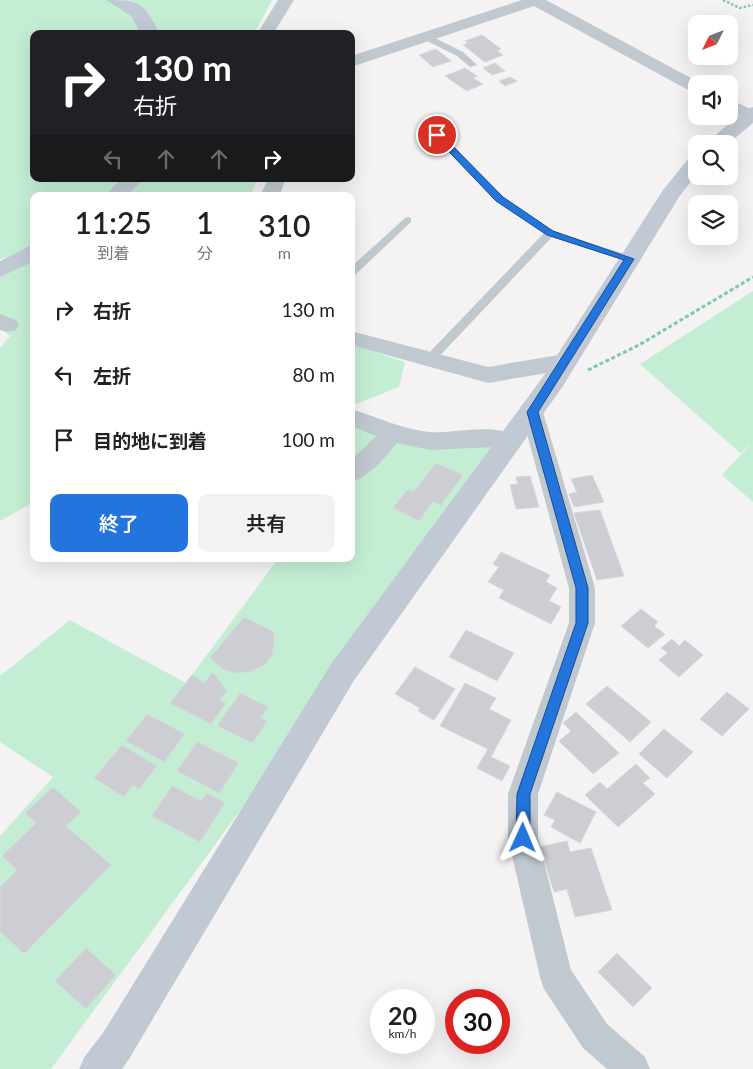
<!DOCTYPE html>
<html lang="ja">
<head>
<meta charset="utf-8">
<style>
	:root { --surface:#fff; --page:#f2f2f2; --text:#222; --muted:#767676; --accent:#2375dd }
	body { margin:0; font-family:Lato,"Noto Sans JP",sans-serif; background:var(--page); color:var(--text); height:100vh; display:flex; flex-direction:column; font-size:19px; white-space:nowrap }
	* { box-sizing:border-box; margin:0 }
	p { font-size:16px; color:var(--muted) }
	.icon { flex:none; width:28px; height:28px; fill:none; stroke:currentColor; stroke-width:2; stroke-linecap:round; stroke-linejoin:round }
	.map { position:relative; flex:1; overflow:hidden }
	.sheet { position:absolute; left:30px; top:192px; width:325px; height:370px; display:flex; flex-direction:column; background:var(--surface); border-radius:10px; box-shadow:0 5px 20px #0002 }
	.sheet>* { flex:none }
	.top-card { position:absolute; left:30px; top:30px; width:325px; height:152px; border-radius:10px; box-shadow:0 5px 20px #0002; background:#202124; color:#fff; overflow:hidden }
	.needle { width:32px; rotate:228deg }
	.buttons { position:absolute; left:688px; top:15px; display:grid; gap:10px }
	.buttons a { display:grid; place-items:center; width:50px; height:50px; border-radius:10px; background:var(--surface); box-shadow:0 5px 20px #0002; font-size:25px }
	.speed { position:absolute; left:370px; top:989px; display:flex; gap:10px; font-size:25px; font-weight:700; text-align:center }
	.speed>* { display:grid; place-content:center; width:65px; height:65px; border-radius:50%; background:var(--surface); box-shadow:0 5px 20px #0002; line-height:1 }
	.speed small { font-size:12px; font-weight:400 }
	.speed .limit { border:8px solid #d22; background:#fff; color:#111 }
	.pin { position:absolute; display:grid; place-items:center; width:42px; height:42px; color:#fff; margin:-21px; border:2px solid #fff; border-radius:50%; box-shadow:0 1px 5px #0007 }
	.me { position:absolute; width:55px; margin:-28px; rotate:1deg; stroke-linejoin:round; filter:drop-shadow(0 0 4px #0008) }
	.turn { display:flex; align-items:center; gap:18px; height:105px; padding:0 20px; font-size:22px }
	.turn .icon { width:65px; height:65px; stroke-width:2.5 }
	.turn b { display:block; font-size:35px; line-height:42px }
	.lanes { display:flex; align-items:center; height:48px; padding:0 20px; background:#0003; justify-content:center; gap:25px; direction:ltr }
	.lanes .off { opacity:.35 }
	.eta { display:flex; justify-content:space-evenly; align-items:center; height:85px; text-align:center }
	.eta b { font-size:30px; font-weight:600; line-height:35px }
	.button { display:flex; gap:10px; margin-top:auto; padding:10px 20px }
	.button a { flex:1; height:58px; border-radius:10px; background:var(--accent); color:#fff; font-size:20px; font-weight:600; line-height:58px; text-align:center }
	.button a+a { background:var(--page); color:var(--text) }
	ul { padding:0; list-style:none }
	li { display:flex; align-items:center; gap:15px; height:65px; padding:0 20px }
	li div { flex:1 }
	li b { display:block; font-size:19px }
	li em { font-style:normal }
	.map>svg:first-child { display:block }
	.green { fill:#c4eed4 }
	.building { fill:#ccced4; stroke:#d6d8dd }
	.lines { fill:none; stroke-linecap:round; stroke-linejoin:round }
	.path-far1 { stroke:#7dcba4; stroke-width:2.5; stroke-dasharray:2.5 2; stroke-linecap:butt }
	.path { stroke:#7dcba4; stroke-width:3; stroke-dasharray:4 2.5; stroke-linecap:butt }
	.lane { fill:#c1c9d0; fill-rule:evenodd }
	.street { fill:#c1c9d0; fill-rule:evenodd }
	.secondary { fill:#c1cad4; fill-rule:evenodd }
	.route { fill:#2375dd; stroke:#174c90 }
</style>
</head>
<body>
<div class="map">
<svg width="753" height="1069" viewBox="0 0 753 1069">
	<rect width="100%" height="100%" fill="#f4f2f2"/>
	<g class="green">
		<path d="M0,0H272L254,34H34V179H257L251,196H34V249L0,259Z"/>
		<path d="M34,251V502L0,521V348L10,336L0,328V275Z"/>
		<path d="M753,291V502L722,475L751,444L740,453L640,364Z"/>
		<path d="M351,344L405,362L399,387L351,406Z"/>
		<path d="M351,416L385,426L508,444L51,1069H0V836L53,777L0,742V676L70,620L186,683L278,559H351Z"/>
	</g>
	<g class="building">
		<path d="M482,35L501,49L497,51L503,55L485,62L463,45L468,43L465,41Z"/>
		<path d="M436,49L451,61L433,67L419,55Z"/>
		<path d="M495,63L505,71L492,75L483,68Z"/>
		<path d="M465,68L477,76L473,78L483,84L467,91L445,76Z"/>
		<path d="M510,77L517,81L505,86L499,81Z"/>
		<path d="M436,463L463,475L441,505L433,502L419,521L393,508L407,490L414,491Z"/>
		<path d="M592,475L604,502L574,507L569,494L577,492L571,479Z"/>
		<path d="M530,476L539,507L516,509L510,485L518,484L516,477Z"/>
		<path d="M600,510L624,576L597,580L574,513Z"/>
		<path d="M501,552L550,575L546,582L557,588L549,601L561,607L551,624L499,598L504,590L488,582L499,567L493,564Z"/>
		<path d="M641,609L658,622L654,626L665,634L648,648L621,626Z"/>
		<path d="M244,617L274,632V643L272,655L266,664L249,672L234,673L223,669L210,658Z"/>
		<path d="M466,630L514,653L497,681L449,657Z"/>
		<path d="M672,639L679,646L685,640L703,655L679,677L659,660L668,653L661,648Z"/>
		<path d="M415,667L455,689L434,720L418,711L420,708L395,694Z"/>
		<path d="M213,672L227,691L219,700L226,703L211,724L170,703L192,675L204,683Z"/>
		<path d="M465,683L496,698L489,709L511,720L491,757L510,766L502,781L477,768L488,749L440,726Z"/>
		<path d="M607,686L651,722L630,742L586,704Z"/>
		<path d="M727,692L749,709L722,736L700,719Z"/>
		<path d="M240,693L268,707L261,718L267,721L253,743L217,726Z"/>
		<path d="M576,712L619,753L593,774L559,741L571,731L563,723Z"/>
		<path d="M147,714L185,734L164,762L126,741Z"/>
		<path d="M664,729L693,752L667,778L639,754Z"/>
		<path d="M197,742L239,763L219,793L177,771Z"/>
		<path d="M122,745L157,766L139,789L133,785L124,797L94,778Z"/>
		<path d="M636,764L650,778L643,783L655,794L618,827L585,795L600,782L607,789Z"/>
		<path d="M172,786L201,801L207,793L225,803L200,842L152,816Z"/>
		<path d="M53,787L81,812L66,826L111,865L24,954L0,931V887L17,870L2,856L36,823L25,813Z"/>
		<path d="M557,792L596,812L580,843L551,827L555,820L544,815Z"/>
		<path d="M567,841L570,852L591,848L612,910L575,917L567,889L554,892L540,847Z"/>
		<path d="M86,948L116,975L86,1009L55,981Z"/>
		<path d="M617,953L652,988L633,1007L598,972Z"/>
	</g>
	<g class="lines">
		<path class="path-far1" d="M723,0L740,8L753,5"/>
		<path class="path" d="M588,370L639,345L753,277"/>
		<g class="lane">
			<path d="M425,36H431L463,52L477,65L470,67L457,56L425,40Z"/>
			<path d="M437,132L440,133L502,197L553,231L634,257L635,259L634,261H626L552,237L432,364H424L423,361L424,358L544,233L496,201L434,137L432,135Z"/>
			<path d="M408,217L411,218V222L355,275L351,276V267L405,218Z"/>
		</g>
		<g class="street">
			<path d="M278,0H294L273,34H257Z"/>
			<path d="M522,0H546L702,84H696V92L690,91L534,6L351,67V56Z"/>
			<path d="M729,99L753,110V121L744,120L729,111Z"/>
			<path d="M268,179H286L279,196H260Z"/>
			<path d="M0,314L16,320L19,325L16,330L8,332L0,330Z"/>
			<path d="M351,331L488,367L565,354L573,357L576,362L573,367L565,370L488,383L351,345Z"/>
			<path d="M532,404L540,406L543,412L595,588V623L538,794V838L571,970L607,1024L645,1057L650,1069H607L583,1048L544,989L540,977L508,838V794L569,623V588L521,412L524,406Z"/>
			<path d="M351,409C377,417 402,429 429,432C454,435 506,418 521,444L517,450L509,453L494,447L430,450L397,443C384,458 371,476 351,482V460L376,436L351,426Z"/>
		</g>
		<g class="secondary">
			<path d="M106,0C139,0 145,2 159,34H141L131,16Z"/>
			<path d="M753,107V123L728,144H705L746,109Z"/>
			<path d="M696,156V175L679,197L563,386L353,682L129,1059L122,1069H79L85,1056L103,1033L331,664L545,374L663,190L689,158Z"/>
			<path d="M121,179H143L127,196H105Z"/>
			<path d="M34,244V261L0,277V261Z"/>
		</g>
	</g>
	<path class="route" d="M434,133H440L503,197L553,231L634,259L538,412L588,588V623L530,794V838L528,842L523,844L518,842L516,838L517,794L576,623V588L527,412L624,260L547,235L496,201L434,136Z"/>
</svg>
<div class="buttons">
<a><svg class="needle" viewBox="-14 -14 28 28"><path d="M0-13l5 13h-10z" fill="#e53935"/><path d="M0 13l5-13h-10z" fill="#767676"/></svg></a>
<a><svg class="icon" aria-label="sound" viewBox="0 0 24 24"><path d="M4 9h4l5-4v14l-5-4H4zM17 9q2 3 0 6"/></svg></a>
<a><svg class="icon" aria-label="search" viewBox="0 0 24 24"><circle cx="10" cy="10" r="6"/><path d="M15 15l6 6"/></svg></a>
<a><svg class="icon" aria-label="layers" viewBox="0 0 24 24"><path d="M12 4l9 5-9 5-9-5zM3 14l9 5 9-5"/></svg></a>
</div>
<div class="speed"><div>20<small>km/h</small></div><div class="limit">30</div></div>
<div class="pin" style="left:437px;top:135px;background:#d93025"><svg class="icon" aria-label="arrive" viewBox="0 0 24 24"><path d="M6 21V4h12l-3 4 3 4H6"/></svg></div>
<svg class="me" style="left:523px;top:838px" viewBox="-20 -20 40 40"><path d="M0-17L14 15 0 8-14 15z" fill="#2375dd" stroke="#fff" stroke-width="4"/></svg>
<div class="top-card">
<div class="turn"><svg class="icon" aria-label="right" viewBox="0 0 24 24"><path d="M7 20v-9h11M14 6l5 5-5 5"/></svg><div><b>130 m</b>右折</div></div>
<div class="lanes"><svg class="icon off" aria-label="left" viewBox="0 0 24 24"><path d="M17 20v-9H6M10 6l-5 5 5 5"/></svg><svg class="icon off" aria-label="ahead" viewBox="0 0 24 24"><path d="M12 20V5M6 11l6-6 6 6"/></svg><svg class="icon off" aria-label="ahead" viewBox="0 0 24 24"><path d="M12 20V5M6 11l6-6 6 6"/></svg><svg class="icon" aria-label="right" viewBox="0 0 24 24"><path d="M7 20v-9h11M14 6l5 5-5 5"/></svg></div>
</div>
<section class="sheet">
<div class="eta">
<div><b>11:25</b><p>到着</p></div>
<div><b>1</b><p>分</p></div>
<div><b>310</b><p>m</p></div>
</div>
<ul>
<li><svg class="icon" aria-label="right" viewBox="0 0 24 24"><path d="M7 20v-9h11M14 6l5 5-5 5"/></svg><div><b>右折</b></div><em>130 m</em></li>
<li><svg class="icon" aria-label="left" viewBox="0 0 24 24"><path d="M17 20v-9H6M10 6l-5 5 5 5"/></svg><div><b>左折</b></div><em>80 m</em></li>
<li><svg class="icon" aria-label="arrive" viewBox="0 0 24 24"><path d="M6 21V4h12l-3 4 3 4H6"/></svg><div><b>目的地に到着</b></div><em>100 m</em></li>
</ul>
<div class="button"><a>終了</a><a>共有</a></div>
</section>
</div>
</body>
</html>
